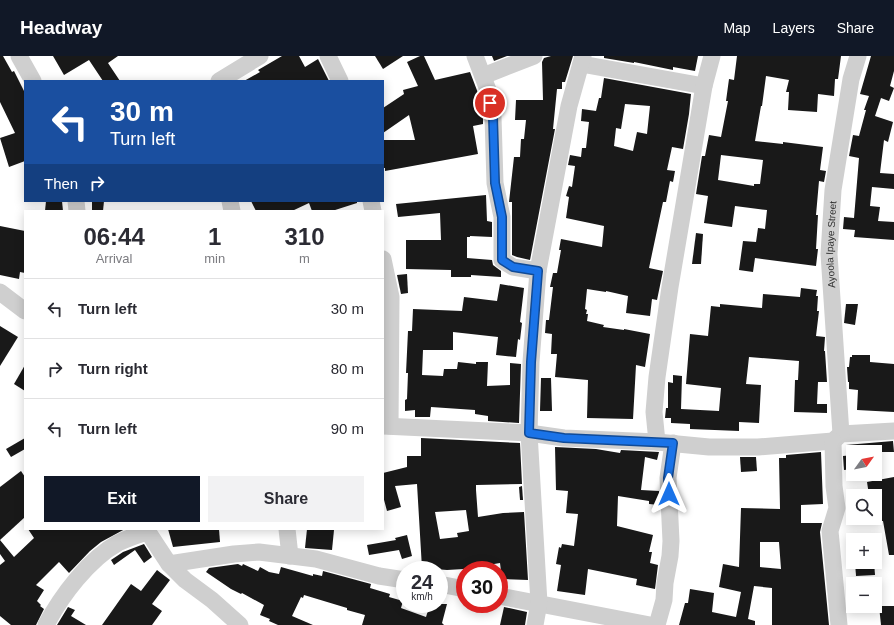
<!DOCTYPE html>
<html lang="en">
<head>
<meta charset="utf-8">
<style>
	:root { --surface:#fff; --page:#f2f2f3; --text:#2b2b33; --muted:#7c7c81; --line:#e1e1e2; --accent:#111827 }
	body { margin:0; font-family:Arial,sans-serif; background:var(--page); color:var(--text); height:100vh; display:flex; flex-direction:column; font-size:15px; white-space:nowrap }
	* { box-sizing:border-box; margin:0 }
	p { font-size:13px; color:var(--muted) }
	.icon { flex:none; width:22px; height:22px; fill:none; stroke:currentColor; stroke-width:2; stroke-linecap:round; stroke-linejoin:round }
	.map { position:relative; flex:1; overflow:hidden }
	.sheet { position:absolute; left:24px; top:154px; width:360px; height:320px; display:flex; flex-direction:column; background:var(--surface); border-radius:0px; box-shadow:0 2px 10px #0003 }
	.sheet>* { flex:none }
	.hud { position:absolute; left:24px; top:24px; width:360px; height:122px; border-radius:0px; box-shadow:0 2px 10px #0003; background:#1a4fa0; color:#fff; overflow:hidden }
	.needle { width:26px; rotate:57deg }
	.buttons { position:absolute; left:846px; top:389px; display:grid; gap:8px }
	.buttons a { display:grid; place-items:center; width:36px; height:36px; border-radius:0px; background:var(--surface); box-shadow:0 2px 10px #0003; font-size:20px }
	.speed { position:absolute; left:396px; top:505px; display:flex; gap:8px; font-size:20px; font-weight:700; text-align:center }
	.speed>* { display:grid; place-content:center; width:52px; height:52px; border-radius:50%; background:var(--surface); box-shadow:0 2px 10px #0003; line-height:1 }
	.speed small { font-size:10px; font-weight:400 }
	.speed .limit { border:6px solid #d22; background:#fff; color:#111 }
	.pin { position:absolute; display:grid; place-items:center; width:34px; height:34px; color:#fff; margin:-17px; border:2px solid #fff; border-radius:50%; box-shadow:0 1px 4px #0007 }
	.me { position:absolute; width:44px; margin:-22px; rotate:0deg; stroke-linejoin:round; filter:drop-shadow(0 0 3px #0008) }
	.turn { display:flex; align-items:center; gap:14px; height:84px; padding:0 20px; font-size:18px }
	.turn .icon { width:52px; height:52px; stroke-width:2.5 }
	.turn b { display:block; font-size:28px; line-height:34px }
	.then { display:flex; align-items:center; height:38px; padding:0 20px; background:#0003; gap:8px; font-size:15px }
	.eta { display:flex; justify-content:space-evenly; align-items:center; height:68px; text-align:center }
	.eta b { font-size:24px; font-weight:600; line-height:28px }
	.primary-button { display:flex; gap:8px; margin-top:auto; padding:8px 20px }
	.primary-button a { flex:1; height:46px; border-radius:0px; background:var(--accent); color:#fff; font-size:16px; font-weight:600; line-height:46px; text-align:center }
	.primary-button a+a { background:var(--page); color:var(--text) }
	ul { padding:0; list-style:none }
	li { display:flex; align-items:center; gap:12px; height:60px; padding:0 20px; border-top:1px solid var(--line) }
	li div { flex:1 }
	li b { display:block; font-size:15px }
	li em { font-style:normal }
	header { display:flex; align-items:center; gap:24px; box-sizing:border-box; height:56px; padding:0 20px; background:var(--accent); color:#fff }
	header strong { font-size:19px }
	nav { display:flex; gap:22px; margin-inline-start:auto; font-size:14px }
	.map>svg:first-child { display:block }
	.building { fill:#191919; fill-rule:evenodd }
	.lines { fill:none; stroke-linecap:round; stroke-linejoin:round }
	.minor { stroke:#cfcfcf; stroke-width:17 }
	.route-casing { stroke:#114b97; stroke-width:10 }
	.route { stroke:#1a73e8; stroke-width:7 }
	.labels { text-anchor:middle; stroke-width:4; stroke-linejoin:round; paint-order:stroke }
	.street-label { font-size:10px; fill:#323232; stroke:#fff }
</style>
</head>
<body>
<header>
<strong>Headway</strong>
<nav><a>Map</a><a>Layers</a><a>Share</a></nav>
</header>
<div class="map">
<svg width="894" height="569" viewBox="0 0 894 569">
	<rect width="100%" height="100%" fill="#fff"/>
	<g class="building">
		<path d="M0,0H3L12,16L14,15L25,37V105L9,111L0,82L15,77L0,46Z"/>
		<path d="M53,0H118L108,7L120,25H103L89,4L64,19Z"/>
		<path d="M282,0H299L305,11L318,3L329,25H244L260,16L258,14Z"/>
		<path d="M375,0H403L383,13Z"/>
		<path d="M420,0H424L435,24L470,16L478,37L483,62V68L473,70L478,98L385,115V112H383V84H415L409,59L383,77V52L404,38L403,34L418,30L407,6Z"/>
		<path d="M492,0H507L494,5Z"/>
		<path d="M551,0H573L565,26H562V33H557L553,73H555L530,204L517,201L512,199V146H509L514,101H520L521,83H524L526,64H515L516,44H543L542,6L544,2Z"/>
		<path d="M604,0H698L695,15L673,11V14L634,6V7L604,2Z"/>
		<path d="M737,0H841L838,23H835L834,40L818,38L817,56L788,54L789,36H786L789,24L766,20L762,50H761L755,85L783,88V86L823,91L820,114L826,115L824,126L819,125L816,159H818L816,193H818L816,210L755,202L753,216L739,214L743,185L756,186L758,172L765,173L767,154L735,150L732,171L704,167L708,140L696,138L702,100H705L709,79L721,81L728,45H726L729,23L734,24ZM721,99L763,104L760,128H754V130L718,124Z"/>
		<path d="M871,0H894V15L890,30L894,32L889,45L881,42L875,60L893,66L888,86L884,84L880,117L894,118V133L872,131L870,150L880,151L878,165L894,166V184L854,181L855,174L843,173L844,161L854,162L859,102L849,100L853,79L859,80L866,54H864L869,40L860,38Z"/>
		<path d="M604,22L691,38L689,58L683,93L672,91L667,114L675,115L673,126L670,125L666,146H663L649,212L663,215L657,244L652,243L650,260L626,257L628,240L606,235V236L587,233L585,253L587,254L586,258H588L587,265L604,269L603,271L624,274V273L650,278L645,311L636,309L633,363L587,362L588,324L555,321L557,298H551L552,278L545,277L546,264H549L553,231H550L553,217H557L561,194H559L561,183L602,191L604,170L566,162L569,141L566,140L569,130L572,131L575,110L568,109L570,99L581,101L582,92H586L589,66L581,65L582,53L596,55L599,42H601ZM625,48L650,50L647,78L637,76L633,95L614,90L616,72L621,73Z"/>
		<path d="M486,139L487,165L492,166V181L470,180V181H467V202L492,204L493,209L501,215V221L471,219V221H451V214L406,213V184H441L440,157L398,161L396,148Z"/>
		<path d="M46,145H62L63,155H45Z"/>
		<path d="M92,145H104L103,155H92Z"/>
		<path d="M251,145H357V147L332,155H312L309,147L292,155H256Z"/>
		<path d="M0,170L25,175V217L20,216L19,223L0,219Z"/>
		<path d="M696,177L703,178L701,208H692Z"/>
		<path d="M407,218L408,237L401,238L397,219Z"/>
		<path d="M500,228L524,232L520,266L522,267L520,284L518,283L516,301L496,299L498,281L453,276V294H423L422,319L443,320L444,313H457L458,306L476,308V306H488L487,330L510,329V307L521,308L519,367L488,365V360L475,358V354L431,351L430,361H415V354L405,355V344L407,343L408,317H406L408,275H412L413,253L462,255L464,241L497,245Z"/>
		<path d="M801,232L817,234L816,240H818L817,255H819L816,280L825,281L824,295H825L827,326H818L817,348H827V357L794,356L795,324H798L799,305L749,301L746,328L761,329L759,367L739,366V375L690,373V368L671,367V362H665L666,352H668V326L673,327V319L682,320L681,353L719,355L721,332L686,328L690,278L708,280L711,250L720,251V248L762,252L763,238L800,241Z"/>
		<path d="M846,248H858L855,269L844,267Z"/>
		<path d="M0,270L18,281L0,310Z"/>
		<path d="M852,299H870V306L894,308V356L857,354L858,334L849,333V326H848L847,311H849L850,301H852Z"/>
		<path d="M25,309V335L14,328Z"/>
		<path d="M541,322H551L552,355H540Z"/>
		<path d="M25,382V393L11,401L6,393Z"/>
		<path d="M421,382L520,387L522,428L476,429V434L478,461L503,457L524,456L528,524L502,523L500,507L464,513L447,514L422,512L417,428L395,430L401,451L387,455L383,440V417L407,411V400H421ZM466,454L469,475L457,477L458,481L440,483L435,456Z"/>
		<path d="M893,385L894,396H847L846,389Z"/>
		<path d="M555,391L596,393L620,397L621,394L659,396L657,404L645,401L641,434L659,435V449L649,448V445L618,440L617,470L653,479L649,496H652L650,507L658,509L655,533L636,529L637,523L588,513L585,539L557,535L561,509L556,508L559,491L561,492L562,488L574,490L578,458L566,457L568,435L556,434Z"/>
		<path d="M821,396L823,448L801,449V467H822L820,476L829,569H772V532L754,530L748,563L755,565V569H679L685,547H688L690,533L714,537L712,556L736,561L741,536L719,531L723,508L739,511L741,452L780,453L779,402H786V399ZM760,486H779L781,513L760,511Z"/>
		<path d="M853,399V413L844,414L843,400Z"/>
		<path d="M740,401H756L757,415L741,416Z"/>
		<path d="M21,415L25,421V461L0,484V431Z"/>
		<path d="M894,421V499H889L883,465H881L878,437L869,439L867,426Z"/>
		<path d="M522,430L523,444H520L519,431Z"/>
		<path d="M28,473H125L101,486L90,495L69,517L59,506L36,529L44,534L37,545L41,549L40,550L44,553L36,569H11L0,560V509L5,505L0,498V484L14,501L34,482Z"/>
		<path d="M168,473H219L220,486L173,491Z"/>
		<path d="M307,473L334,474L332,494L305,492Z"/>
		<path d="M407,479L412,500L402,503L399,494L369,499L367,489L396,484L395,482Z"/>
		<path d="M144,488L152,501L144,507L135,494L114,509L111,504L123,496Z"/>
		<path d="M855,506H874L875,519L856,520Z"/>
		<path d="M238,508L242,510L243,508L258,515L260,511L269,516L279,518L281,511L313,520V518L322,520L323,515L371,528L370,532L390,538L389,541L403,545L401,552L426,561L430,548H447L442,567L444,569H362L365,559L347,554V552L304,539L303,542L301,541L292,560L313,569H278L269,565L270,563L260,559L264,549L242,537L241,538L231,533L206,516L209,512Z"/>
		<path d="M157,514L170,524L152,548L162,555L152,569H102L131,528L141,535Z"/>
		<path d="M879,550H894V569H881Z"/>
		<path d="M68,551L75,554L71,560L86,569H57Z"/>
		<path d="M504,551L527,556L525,569H500Z"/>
	</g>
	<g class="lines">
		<g class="minor">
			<path d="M19,0L33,25"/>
			<path d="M328,0L340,25"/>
			<path d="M475,0L488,34L493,61L495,127L502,161V204L513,211L538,215"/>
			<path d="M581,8L704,30"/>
			<path d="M483,20L534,0"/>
			<path d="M219,25L260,0"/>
			<path d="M76,145L77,155"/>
			<path d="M230,145L232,155"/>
			<path d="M371,145L373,155"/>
			<path d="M383,203L391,241L390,370"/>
			<path d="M0,236L25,255"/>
			<path d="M383,370L529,377L564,382L657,386L709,391H758L833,385L841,378L894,375"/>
			<path id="s1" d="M841,378L829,198L833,134L851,23L858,0"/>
			<path d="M833,385L834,430L837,452L830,475L839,569"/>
			<path d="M657,386L654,356L657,321L670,231L704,30L712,0"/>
			<path d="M146,473L169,508L185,524L212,544L240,569"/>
			<path d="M287,473L290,500"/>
			<path d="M169,508L234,498L259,496L316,503L379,520L405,524"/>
			<path d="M439,528L465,533"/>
			<path d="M499,540L650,569"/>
			<path d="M46,569C61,540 89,503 118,487C128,482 137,479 147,476"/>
			<path d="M535,569L539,547L529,377L531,306L538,215L569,50L583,0"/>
			<path d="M657,569L664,544L665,527L670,500L671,485L668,422L673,387"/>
		</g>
	</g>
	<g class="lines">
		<g class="route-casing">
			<path id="route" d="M490,47L493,61L495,127L502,161V204L513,211L538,215L531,306L529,377L564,382L673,387L668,422L669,438"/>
		</g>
		<use href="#route" class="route"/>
	</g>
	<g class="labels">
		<g class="street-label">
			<text dy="4" stroke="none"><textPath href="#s1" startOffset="190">Ayoola Ipaye Street</textPath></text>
		</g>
	</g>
</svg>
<div class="buttons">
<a><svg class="needle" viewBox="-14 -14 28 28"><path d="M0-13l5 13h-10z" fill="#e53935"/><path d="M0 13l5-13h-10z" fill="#7c7c81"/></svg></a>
<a><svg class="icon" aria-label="search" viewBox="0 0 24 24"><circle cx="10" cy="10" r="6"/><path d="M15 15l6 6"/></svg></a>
<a>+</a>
<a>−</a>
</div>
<div class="speed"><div>24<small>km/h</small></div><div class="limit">30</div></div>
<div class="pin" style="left:490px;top:47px;background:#d93025"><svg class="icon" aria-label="arrive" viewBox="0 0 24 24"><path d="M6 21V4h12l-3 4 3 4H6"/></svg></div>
<svg class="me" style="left:669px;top:438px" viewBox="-20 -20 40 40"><path d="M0-17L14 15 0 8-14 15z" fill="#1a73e8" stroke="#fff" stroke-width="4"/></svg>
<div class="hud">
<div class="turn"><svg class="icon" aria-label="left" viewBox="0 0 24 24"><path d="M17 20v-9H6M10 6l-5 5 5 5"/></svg><div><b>30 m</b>Turn left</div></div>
<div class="then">Then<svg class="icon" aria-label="right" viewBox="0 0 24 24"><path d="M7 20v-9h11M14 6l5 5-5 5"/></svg></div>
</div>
<section class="sheet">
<div class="eta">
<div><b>06:44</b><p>Arrival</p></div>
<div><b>1</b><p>min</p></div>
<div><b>310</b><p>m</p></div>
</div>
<ul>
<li><svg class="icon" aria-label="left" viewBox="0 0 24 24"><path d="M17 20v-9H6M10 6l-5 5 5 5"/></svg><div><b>Turn left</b></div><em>30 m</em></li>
<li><svg class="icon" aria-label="right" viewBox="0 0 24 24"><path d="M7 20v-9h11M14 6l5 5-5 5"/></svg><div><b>Turn right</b></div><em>80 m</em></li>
<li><svg class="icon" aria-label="left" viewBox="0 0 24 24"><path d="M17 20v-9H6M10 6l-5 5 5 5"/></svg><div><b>Turn left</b></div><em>90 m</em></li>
</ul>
<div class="primary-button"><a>Exit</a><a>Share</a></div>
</section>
</div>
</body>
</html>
